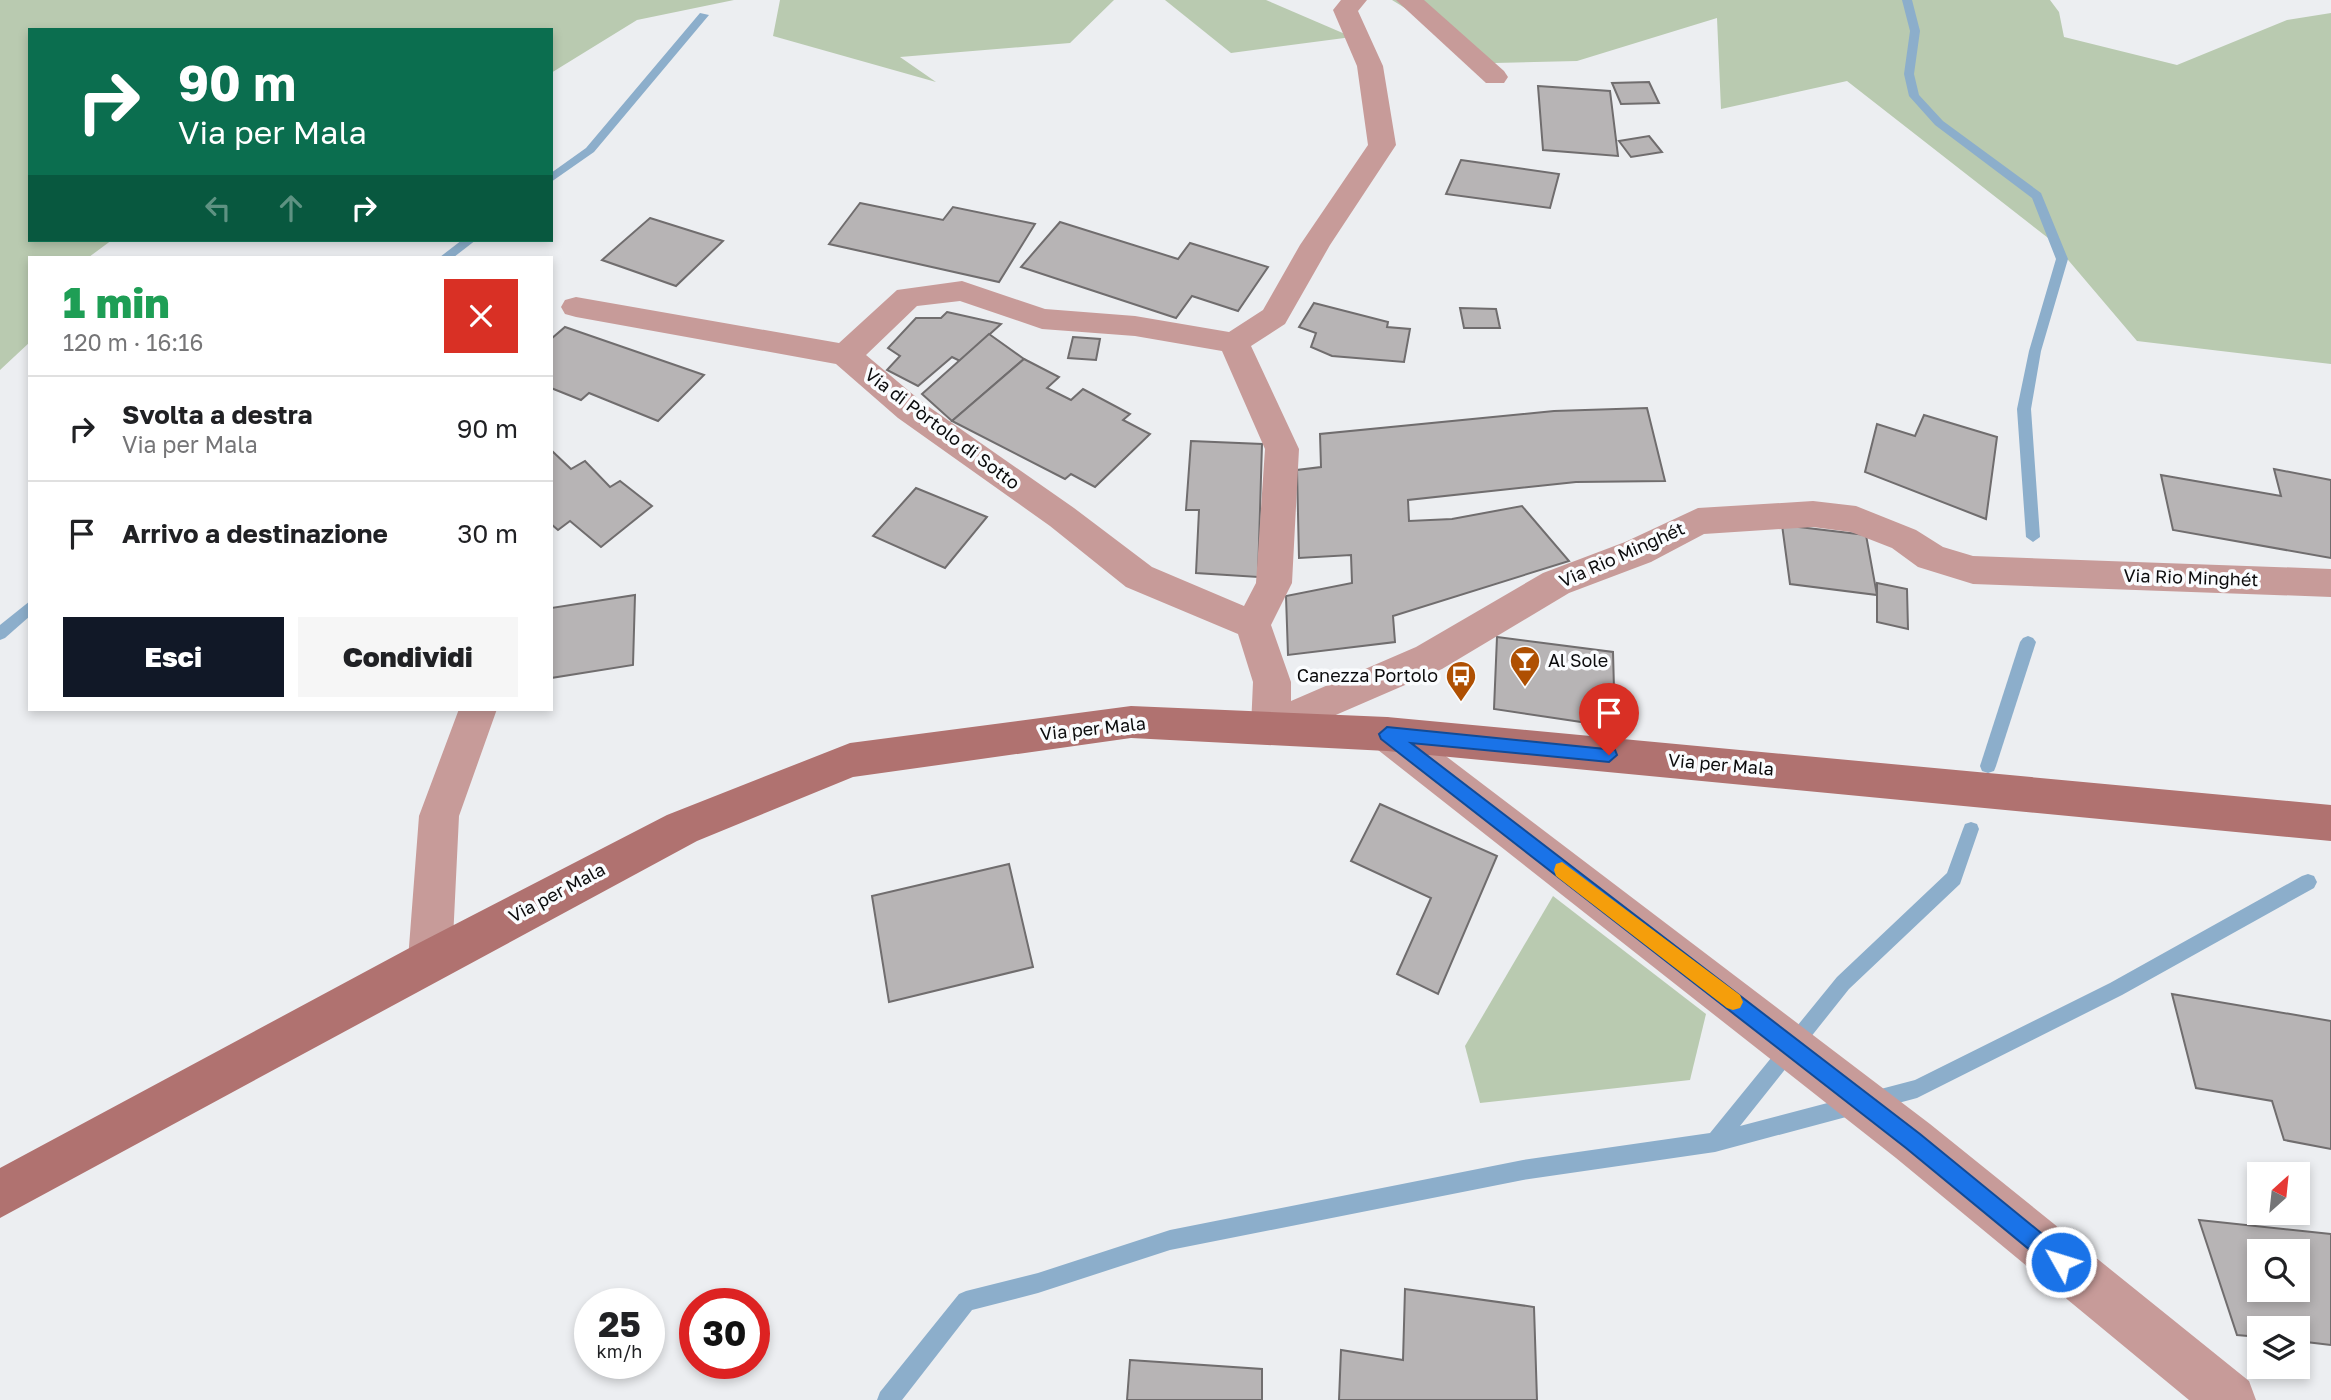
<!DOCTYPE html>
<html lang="it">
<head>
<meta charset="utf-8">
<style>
	:root { --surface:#fff; --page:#f6f6f6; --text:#202124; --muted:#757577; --line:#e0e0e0; --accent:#111827 }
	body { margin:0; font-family:"Golos Text",sans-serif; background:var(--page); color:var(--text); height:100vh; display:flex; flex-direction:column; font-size:26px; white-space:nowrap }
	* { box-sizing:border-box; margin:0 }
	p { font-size:23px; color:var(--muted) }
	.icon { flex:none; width:38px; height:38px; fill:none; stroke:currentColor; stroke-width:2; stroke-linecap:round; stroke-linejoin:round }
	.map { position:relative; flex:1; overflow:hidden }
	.side { position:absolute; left:28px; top:256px; width:525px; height:455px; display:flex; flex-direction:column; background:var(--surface); border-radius:0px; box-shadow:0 4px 10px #0003 }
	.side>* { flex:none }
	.top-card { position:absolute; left:28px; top:28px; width:525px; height:214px; border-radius:0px; box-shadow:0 4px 10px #0003; background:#0b6e4f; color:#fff; overflow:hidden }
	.needle { width:46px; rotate:27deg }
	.controls { position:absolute; left:2247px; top:1162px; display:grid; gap:14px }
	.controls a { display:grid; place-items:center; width:63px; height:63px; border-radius:0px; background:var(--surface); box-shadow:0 4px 10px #0003; font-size:35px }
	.speed { position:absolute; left:574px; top:1288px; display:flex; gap:14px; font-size:35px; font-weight:700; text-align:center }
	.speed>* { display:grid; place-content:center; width:91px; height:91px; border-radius:50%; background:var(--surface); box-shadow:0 4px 10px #0003; line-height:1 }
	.speed small { font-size:18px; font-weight:400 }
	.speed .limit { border:10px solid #d22; background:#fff; color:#111 }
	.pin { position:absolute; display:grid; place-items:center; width:60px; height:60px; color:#fff; margin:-72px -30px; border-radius:50% 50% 50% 0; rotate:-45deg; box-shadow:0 0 7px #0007 }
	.pin .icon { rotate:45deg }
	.me { position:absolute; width:77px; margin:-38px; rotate:309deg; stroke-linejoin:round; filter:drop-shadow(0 0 5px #0008) }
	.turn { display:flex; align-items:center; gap:24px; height:147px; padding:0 35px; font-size:32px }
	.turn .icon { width:91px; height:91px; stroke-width:2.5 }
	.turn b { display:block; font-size:49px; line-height:60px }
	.lanes { display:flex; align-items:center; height:66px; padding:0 35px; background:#0003; justify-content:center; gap:35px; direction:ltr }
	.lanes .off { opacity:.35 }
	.round { display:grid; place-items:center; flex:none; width:74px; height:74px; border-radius:0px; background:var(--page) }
	.headline { display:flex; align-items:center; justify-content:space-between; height:119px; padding:0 35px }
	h1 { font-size:42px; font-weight:800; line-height:52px; color:#1e9e55 }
	.button { display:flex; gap:14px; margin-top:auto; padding:14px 35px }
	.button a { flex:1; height:80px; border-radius:0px; background:var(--accent); color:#fff; font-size:28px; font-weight:800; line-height:80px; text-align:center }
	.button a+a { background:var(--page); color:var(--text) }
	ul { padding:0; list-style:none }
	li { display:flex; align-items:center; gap:21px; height:105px; padding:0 35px; border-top:2px solid var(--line) }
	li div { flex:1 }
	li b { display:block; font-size:26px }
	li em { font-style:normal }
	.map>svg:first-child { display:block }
	.green { fill:#b9cab0 }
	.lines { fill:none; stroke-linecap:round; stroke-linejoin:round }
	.stream { fill:#8caecb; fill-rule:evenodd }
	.building { fill:#b7b4b5; stroke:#706d6e; stroke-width:2; fill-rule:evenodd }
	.street { fill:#c79b99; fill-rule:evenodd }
	.secondary { fill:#b07270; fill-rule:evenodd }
	.route { fill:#1a73e8; stroke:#114b97; stroke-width:2 }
	.slow { fill:#f59e0b }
	.labels { text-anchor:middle; stroke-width:7; stroke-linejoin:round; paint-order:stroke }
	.street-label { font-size:18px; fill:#0c0c0d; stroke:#fafcfe }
	.poi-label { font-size:18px; fill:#0c0c0d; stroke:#fafcfe; text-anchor:start }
</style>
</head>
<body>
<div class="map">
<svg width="2331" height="1400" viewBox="0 0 2331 1400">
	<rect width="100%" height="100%" fill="#eceef1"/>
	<g class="green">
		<path d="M0,0H734L637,20L551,73V30H30V240H112L89,257H30V342L0,370Z"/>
		<path d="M780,0H1114L1070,43L900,57L936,82L773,36Z"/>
		<path d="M1165,0H1266L1352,37L1231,53Z"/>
		<path d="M1392,0H2050L2059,12L2064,37L2177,65L2287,20L2331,13V364L2137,341L2052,241L1847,81L1721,109L1717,18L1577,61L1494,63Z"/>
		<path d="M1553,896L1706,1014L1690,1080L1480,1103L1465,1046Z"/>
	</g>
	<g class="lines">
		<g class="stream">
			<path d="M1902,0H1912L1920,31L1914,74L1919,95L1943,121L2041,193L2068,259L2041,351L2031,409L2040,537L2033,542L2026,537L2017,409L2029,351L2056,259L2032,198L1935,125L1909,96L1904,74L1910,31Z"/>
			<path d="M700,13L709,15L594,152L551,182V173L586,148Z"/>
			<path d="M462,240H476L454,257H440Z"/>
			<path d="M30,601V616L5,638L0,640V625Z"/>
			<path d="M2028,636L2033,638L2036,642L1996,766L1994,771L1988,773L1982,771L1980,766L2020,642L2023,638Z"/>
			<path d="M1971,822L1977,824L1979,829L1960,884L1849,989L1740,1126L1915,1080L2110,983L2302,876L2308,874L2314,876L2317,882L2314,888L2122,995L1917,1098L1715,1152L1523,1180L1170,1250L1038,1293L972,1310L902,1400H877L880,1392L959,1294L966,1291L1038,1273L1170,1230L1523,1160L1710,1133L1837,977L1947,873L1963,829L1965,824Z"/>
		</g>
	</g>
	<g class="building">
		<path d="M1649,82L1659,103L1621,104L1612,83Z"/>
		<path d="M1538,86L1610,91L1618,156L1543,150Z"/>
		<path d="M1649,136L1662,152L1631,157L1619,141Z"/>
		<path d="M1461,160L1559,174L1550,208L1446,194Z"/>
		<path d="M860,203L943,220L953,207L1035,224L999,282L829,244Z"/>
		<path d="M650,218L723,241L676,286L602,260Z"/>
		<path d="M1060,222L1178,259L1190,243L1268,267L1238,311L1192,296L1176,318L1021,267Z"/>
		<path d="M1314,303L1388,322L1387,327L1410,329L1404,362L1332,356L1311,347L1316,333L1299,327Z"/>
		<path d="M1460,308L1496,309L1500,328H1464Z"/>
		<path d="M947,312L1001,324L960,361L952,357L918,386L887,370L900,356L888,348L916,318H941Z"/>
		<path d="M565,327L704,375L658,421L589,393L581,400L551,388V339Z"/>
		<path d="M989,334L1024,359L952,421L922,394Z"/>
		<path d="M1073,337L1100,339L1096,360L1068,358Z"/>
		<path d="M1024,359L1059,377L1047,388L1071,400L1083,389L1130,414L1123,420L1150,434L1095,487L1071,474L1065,479L952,421Z"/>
		<path d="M1647,408L1665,481L1576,482L1408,500L1409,521L1452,519L1522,506L1569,561L1393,616L1395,642L1288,655L1286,596L1352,583L1351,555L1299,558L1297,470L1321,467L1320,434L1554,411Z"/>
		<path d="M1924,415L1997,437L1986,519L1865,472L1877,424L1915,436Z"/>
		<path d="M1191,441L1262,444L1258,577L1196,573L1199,510H1186Z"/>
		<path d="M551,450L571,469L585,461L610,487L620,481L652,506L601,547L570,521L558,530L551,524Z"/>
		<path d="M2274,469L2331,480V558L2173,530L2161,475L2281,496Z"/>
		<path d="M916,488L987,517L945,568L873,536Z"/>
		<path d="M1782,525L1866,535L1877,595L1790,584Z"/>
		<path d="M1877,583L1907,589L1908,629L1877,622Z"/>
		<path d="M635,595L633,665L551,678V608Z"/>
		<path d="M1497,637L1613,652L1615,727L1494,709Z"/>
		<path d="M1380,804L1497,856L1438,994L1397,974L1431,898L1351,861Z"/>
		<path d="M1009,864L1033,967L889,1002L872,896Z"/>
		<path d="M2172,994L2331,1021V1149L2284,1140L2272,1101L2196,1088Z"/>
		<path d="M2199,1220L2331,1234V1345L2298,1341V1328H2259V1337L2237,1335ZM2259,1251H2298V1290H2259Z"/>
		<path d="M1405,1289L1534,1307L1537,1400H1339L1341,1350L1403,1360Z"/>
		<path d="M1130,1360L1262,1369V1400H1127Z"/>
	</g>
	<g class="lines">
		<g class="street">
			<path d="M1341,0H1367L1358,11L1383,66L1396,145L1330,245L1285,324L1251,346L1299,449L1292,583L1271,625L1291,682V701L1416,647L1543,573L1625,542L1698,508L1813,501L1856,506L1916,530L1943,547L1973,556L2331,569V597L1973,584L1918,567L1892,548L1851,532L1813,527L1704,534L1651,562L1569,593L1442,669L1271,743L1257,739L1251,727L1253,682L1238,634L1126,587L1050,526L898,418L836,364L576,317L565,314L561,307L565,300L576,297L839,343L897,290L962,281L1045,309L1135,316L1229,332L1263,310L1300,245L1368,145L1357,66L1333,10ZM960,301L1042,329L1135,336L1222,351L1265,449L1256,583L1244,606L1152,567L1074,508L922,402L866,355L917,306Z"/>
			<path d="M1396,0H1424L1504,71L1508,77L1504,83H1486Z"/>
			<path d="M459,709H497L459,816L452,960L445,975L430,981L415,975L408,960L419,816Z"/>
			<path d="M1387,717L1401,722L1930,1124L2249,1381L2256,1400H2189L1896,1158L1373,746L1367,734L1373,722Z"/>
		</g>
		<path class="secondary" d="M1131,706L1387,717L2331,805V841L1387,751L1131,738L853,777L697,841L0,1218V1168L415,945L667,815L850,743Z"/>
	</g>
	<path class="route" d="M1387,727L1615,750L1617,755L1609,762L1411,743L1920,1134L2068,1255L2071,1262L2068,1269L2061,1272L2053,1269L1906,1148L1381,739L1379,734Z"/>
	<path class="slow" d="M1562,862L1740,995L1743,1002L1740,1008L1733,1010L1727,1008L1556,876L1554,870L1556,864Z"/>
	<defs>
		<g id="bar-pin" transform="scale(1.575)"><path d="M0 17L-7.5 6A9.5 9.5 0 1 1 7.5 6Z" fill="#af5002" stroke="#fafcfe"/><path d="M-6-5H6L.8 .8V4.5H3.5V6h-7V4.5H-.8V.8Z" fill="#fff"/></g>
		<g id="bus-pin" transform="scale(1.575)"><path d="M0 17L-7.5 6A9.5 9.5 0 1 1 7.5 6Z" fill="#af5002" stroke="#fafcfe"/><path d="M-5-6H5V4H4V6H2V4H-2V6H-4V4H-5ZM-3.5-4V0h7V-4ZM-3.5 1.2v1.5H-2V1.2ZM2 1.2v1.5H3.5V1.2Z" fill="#fff"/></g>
	</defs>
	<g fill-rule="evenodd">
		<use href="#bar-pin" x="1525" y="661"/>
		<use href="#bus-pin" x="1461" y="676"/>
	</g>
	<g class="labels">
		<g class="street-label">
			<text transform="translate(942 429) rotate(37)" y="6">Via di Pòrtolo di Sotto</text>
			<text transform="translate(1622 555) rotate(-24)" y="6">Via Rio Minghét</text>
			<text transform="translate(2191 578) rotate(2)" y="6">Via Rio Minghét</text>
			<text transform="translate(1093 729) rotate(-6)" y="6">Via per Mala</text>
			<text transform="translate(1721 765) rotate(5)" y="6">Via per Mala</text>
			<text transform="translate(557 893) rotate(-28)" y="6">Via per Mala</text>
		</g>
		<g class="poi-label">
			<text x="1548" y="667">Al Sole</text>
			<text x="1438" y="682" text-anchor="end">Canezza Portolo</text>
		</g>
	</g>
</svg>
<div class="controls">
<a><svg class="needle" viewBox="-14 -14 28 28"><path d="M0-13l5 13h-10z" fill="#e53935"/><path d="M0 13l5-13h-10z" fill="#757577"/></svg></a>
<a><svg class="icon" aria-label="search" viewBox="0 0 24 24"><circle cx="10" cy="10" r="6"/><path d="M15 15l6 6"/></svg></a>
<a><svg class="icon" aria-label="layers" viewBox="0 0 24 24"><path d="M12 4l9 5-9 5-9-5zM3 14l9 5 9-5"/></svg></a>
</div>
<div class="speed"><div>25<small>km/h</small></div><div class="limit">30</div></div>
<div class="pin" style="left:1609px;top:755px;background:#d93025"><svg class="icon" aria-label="arrive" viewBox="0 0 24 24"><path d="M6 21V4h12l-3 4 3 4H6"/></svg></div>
<svg class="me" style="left:2061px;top:1262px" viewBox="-20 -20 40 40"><circle r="17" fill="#1a73e8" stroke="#fff" stroke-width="3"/><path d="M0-11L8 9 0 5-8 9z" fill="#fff"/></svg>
<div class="top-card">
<div class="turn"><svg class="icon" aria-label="right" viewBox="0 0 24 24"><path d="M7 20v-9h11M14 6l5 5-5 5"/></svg><div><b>90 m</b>Via per Mala</div></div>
<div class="lanes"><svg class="icon off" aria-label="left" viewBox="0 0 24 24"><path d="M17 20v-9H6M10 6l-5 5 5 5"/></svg><svg class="icon off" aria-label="ahead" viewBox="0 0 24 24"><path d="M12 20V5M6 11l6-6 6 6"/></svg><svg class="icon" aria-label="right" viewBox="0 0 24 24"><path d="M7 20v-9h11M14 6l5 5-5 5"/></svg></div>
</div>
<section class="side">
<div class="headline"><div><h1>1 min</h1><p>120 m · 16:16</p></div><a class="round" style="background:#d93025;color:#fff"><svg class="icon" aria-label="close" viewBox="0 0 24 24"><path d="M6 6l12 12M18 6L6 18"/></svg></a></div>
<ul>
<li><svg class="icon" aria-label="right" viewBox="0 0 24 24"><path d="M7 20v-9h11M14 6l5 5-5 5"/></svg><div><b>Svolta a destra</b><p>Via per Mala</p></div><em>90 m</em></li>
<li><svg class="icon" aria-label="arrive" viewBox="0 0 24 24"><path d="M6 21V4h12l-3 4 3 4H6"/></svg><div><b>Arrivo a destinazione</b></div><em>30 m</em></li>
</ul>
<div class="button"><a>Esci</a><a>Condividi</a></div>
</section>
</div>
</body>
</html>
